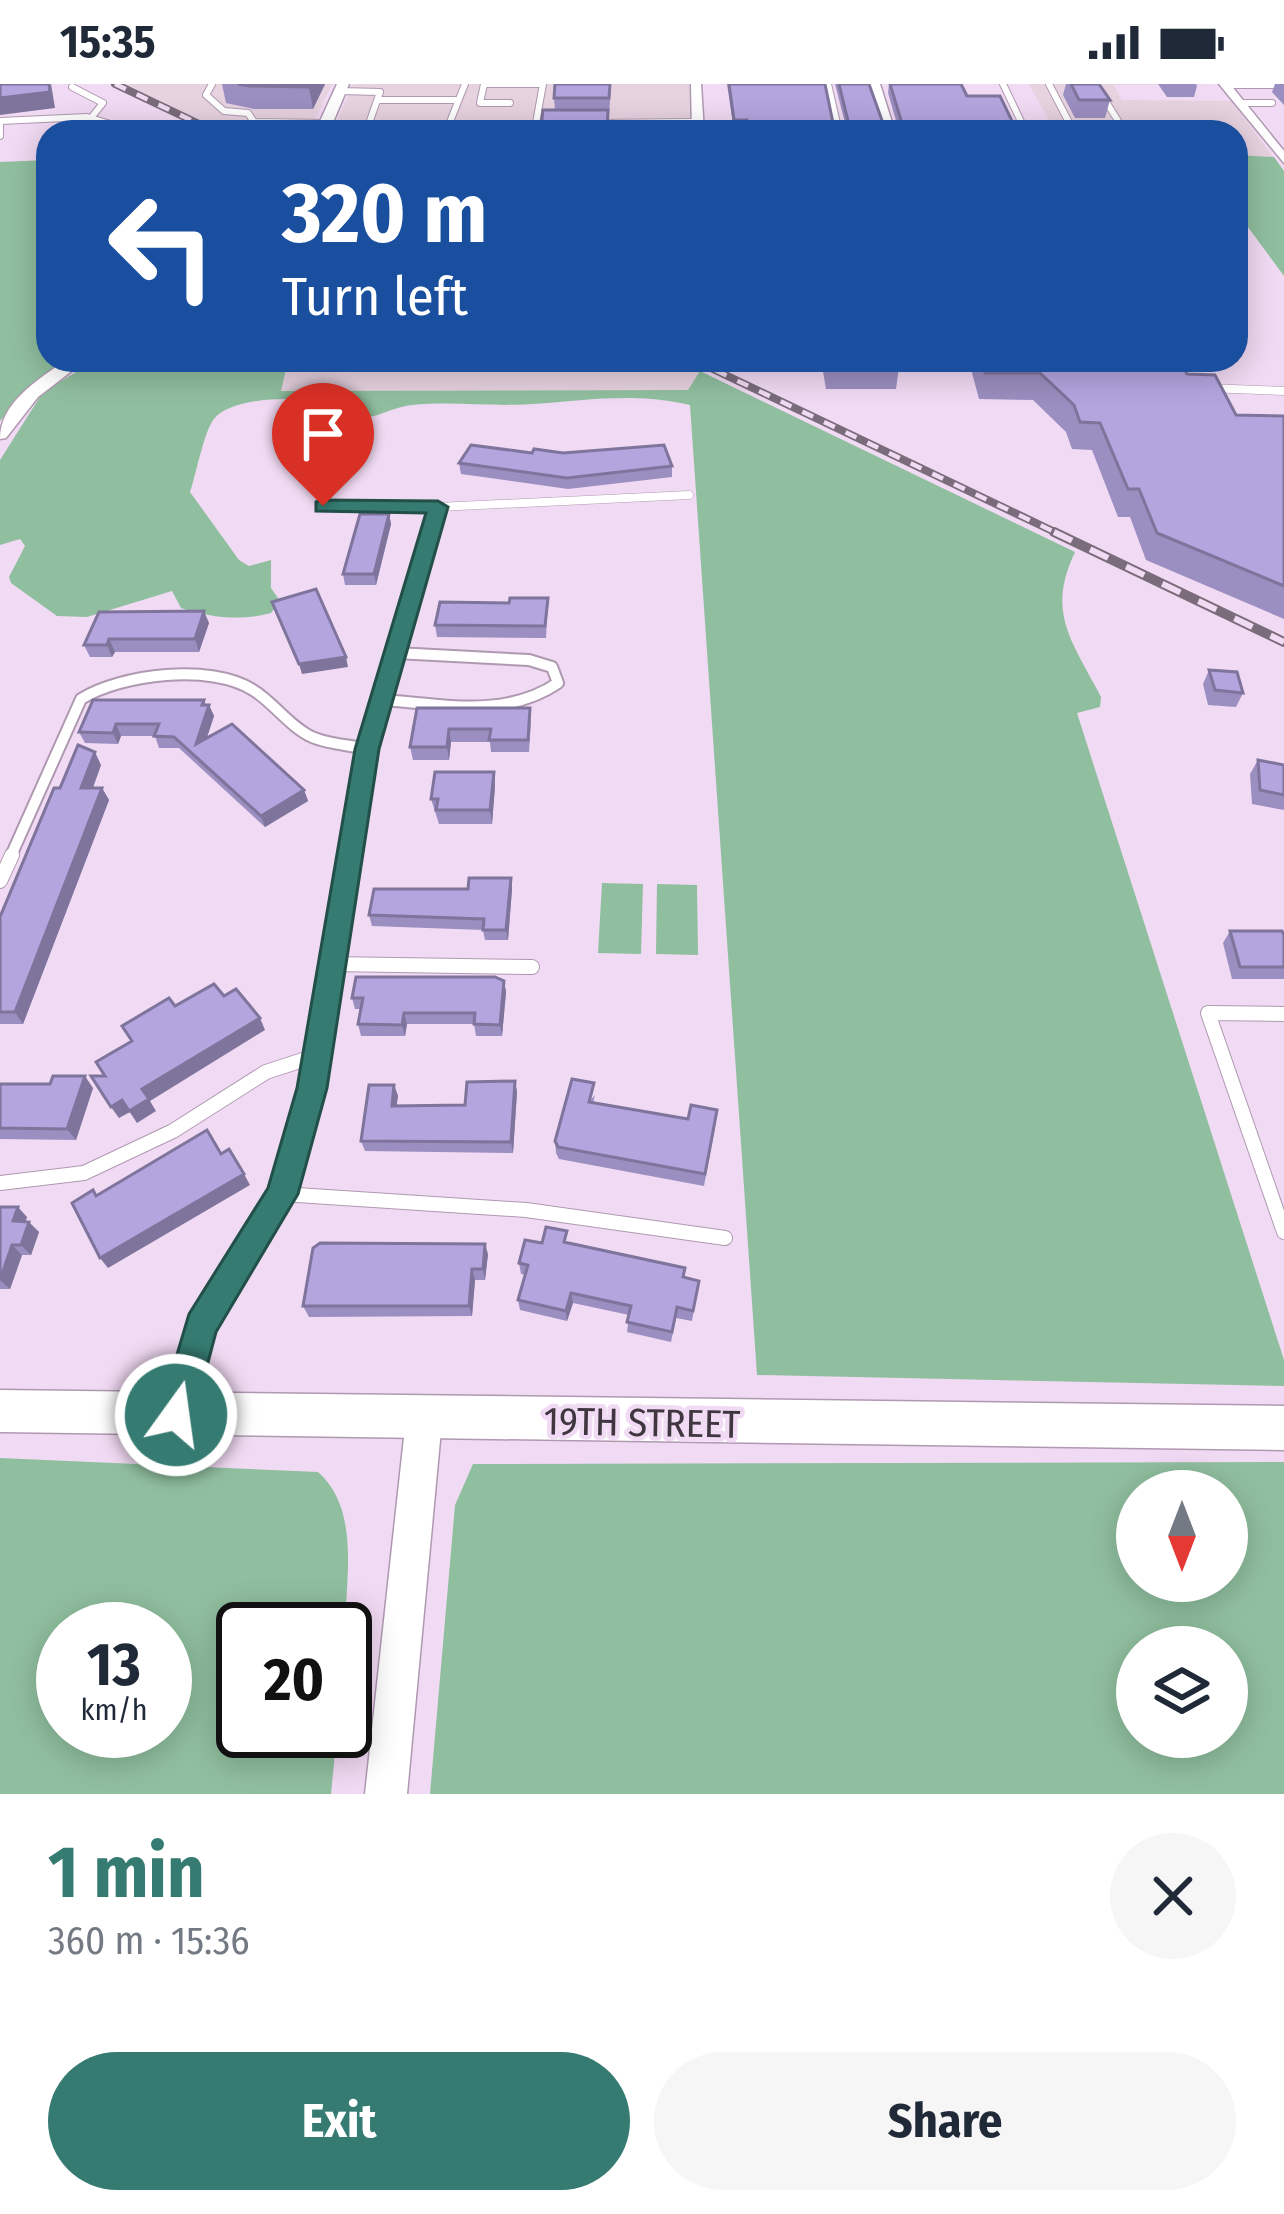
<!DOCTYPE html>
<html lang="en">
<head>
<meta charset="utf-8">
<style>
	:root { --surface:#fff; --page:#f6f6f7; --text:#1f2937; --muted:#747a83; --accent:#357b71 }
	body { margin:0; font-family:"Fira Sans Condensed",sans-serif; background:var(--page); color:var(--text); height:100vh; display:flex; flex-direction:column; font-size:45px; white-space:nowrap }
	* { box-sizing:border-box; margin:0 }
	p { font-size:39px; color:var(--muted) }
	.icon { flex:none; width:66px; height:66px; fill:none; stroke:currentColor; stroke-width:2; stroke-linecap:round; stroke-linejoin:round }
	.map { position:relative; height:1710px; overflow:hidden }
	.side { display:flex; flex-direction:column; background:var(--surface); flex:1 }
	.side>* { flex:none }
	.top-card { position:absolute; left:36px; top:36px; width:1212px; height:252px; border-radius:36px; box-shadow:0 6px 30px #0003; background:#1a4fa0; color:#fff; overflow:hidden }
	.needle { width:78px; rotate:180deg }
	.tools { position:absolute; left:1116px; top:1386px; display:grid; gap:24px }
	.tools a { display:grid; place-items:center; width:132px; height:132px; border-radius:50%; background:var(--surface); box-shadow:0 6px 30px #0003; font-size:60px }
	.speed { position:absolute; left:36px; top:1518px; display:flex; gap:24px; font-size:60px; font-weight:700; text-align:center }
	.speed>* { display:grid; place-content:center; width:156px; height:156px; border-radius:50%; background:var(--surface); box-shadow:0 6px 30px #0003; line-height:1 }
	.speed small { font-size:30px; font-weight:400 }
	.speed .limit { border:6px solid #111; border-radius:18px; background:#fff; color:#111 }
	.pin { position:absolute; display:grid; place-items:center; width:102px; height:102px; color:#fff; margin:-123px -51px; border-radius:50% 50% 50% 0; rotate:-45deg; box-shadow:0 0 12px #0007 }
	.pin .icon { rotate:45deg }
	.me { position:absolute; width:132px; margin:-66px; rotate:14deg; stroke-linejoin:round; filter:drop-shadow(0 0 9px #0008) }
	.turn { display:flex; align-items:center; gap:42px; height:252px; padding:0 48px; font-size:54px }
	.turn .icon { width:156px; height:156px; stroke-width:2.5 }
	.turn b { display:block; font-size:84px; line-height:102px }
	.round { display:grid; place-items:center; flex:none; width:126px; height:126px; border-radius:63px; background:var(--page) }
	.head { display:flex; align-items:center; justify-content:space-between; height:204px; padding:0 48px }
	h1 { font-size:72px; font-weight:700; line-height:90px; color:var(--accent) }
	.primary-button { display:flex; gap:24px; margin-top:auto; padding:24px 48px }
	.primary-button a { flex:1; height:138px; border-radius:72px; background:var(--accent); color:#fff; font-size:48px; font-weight:700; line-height:138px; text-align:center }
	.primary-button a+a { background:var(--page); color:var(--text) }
	.status { display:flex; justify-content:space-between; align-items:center; height:84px; padding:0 60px; background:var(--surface); direction:ltr }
	.status svg { height:33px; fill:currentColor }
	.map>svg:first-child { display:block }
	.commercial { fill:#e7d2e0 }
	.green { fill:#90bf9f; fill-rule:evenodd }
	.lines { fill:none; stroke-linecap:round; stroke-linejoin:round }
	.service-far4-casing { stroke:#af99b1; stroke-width:8 }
	.service-far3-casing { stroke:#af99b1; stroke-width:9 }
	.service-far2-casing { stroke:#af99b1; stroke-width:14 }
	.service-far1-casing { stroke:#af99b1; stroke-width:16 }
	.service-casing { stroke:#af99b1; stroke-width:20 }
	.minor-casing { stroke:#af99b1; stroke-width:3 }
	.tertiary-casing { stroke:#af99b1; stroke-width:3 }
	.secondary-casing { stroke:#af99b1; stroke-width:3 }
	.service-far4 { stroke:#fff; stroke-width:6 }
	.service-far3 { stroke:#fff; stroke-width:8 }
	.service-far2 { stroke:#fff; stroke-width:10 }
	.service-far1 { stroke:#fff; stroke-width:14 }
	.service { stroke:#fff; stroke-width:16 }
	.minor { fill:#fff; fill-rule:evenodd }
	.tertiary { fill:#fff; fill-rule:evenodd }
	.secondary { fill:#fff; fill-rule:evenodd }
	.rail-far1-casing { stroke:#7a6c7b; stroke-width:8 }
	.rail-casing { stroke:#7a6c7b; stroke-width:10 }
	.rail-far1 { stroke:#f1daf3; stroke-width:4.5; stroke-dasharray:12; stroke-linecap:butt }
	.rail { stroke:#f1daf3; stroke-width:6; stroke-dasharray:20; stroke-linecap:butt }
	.wall { fill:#9b8ec0 }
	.shaded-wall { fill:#7e749c }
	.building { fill:#b4a5df; stroke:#7e749c; stroke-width:3 }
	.route { fill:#357b71; stroke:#225049; stroke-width:3 }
	.labels { text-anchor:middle; stroke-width:9; stroke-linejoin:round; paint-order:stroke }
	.near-street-label { font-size:39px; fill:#3f3640; stroke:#f1daf3 }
</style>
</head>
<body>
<div class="status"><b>15:35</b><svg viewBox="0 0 49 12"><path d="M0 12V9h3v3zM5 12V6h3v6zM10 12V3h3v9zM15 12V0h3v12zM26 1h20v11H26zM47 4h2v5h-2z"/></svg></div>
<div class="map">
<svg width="1284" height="1710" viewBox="0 0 1284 1710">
	<rect width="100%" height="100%" fill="#f1daf3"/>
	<g class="commercial">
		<path d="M125,0H332L309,48H226Z"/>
		<path d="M353,0H690L691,48H332Z"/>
		<path d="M1029,0H1218L1114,1L1122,16L1231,17L1277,78L1236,77V48H1055Z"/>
		<path d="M233,276H678L702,287V306L220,307Z"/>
	</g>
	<g class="green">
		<path d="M1236,71L1274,73L1284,87V192L1245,139H1236Z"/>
		<path d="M48,76V276H66L25,307L0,337V78Z"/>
		<path d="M96,276H288L281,307L688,306L700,287L1075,468C1046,529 1072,557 1101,613L1100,623L1077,629L1284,1276V1302L757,1291L690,321C636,308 586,316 533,320C493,323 452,317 412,321C392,323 379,334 358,334C337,309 234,308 214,335C204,347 196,391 190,408L239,476L249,482L271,476V504L280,517L271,529C242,537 211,534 181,524L172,507L87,533L57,532L11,499L9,493L25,462L20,455L0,461V376L43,308Z"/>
		<path d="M602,799L643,800L641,870L598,869Z"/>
		<path d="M657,800L697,801L698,871L656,870Z"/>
		<path d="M0,1374L318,1388C360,1425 346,1493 345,1545H243V1647H337L331,1710H0ZM63,1545H165V1647H63Z"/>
		<path d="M1284,1378V1710H430L455,1421L473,1380ZM1137,1407H1227V1497H1137ZM1137,1563H1227V1653H1137Z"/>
	</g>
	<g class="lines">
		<g class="service-far4-casing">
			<g id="service-far4">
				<path d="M212,0L206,11L224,27L248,29L254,38L326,39"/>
				<path d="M484,0H543"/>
				<path d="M484,0L480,19H510"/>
				<path d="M543,0L536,39H556"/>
				<path d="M828,0L839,48"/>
				<path d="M1003,0L1026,48"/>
				<path d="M1049,0L1074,48"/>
				<path d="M1095,0L1125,48"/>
				<path d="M1225,1H1284"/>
				<path d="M72,3L103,19L91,34"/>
				<path d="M340,7L380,8L366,48"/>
				<path d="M378,16H456"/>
				<path d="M1239,19H1272"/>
				<path d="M0,37L87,33L137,48"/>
				<path d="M594,39L697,38"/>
				<path d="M0,41V52"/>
				<path d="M446,48L465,0"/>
			</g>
		</g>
		<g class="service-far3-casing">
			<g id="service-far3">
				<path d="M1081,276L1105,286"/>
				<path d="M1207,304L1284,307"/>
				<path d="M323,422L438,423L689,411"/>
				<path d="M430,451L438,423"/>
			</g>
		</g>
		<g class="service-far2-casing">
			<g id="service-far2">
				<path d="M382,616C442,620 505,635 558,599L552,583L529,576L396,569"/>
				<path d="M10,774L81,615C121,590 211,579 253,606C273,618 290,643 312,653C327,660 350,661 367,665"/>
				<path d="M349,774L367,665L431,448"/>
			</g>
		</g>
		<g class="service-far1-casing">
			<g id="service-far1">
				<path d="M0,797L12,771"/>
				<path d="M330,880L532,883"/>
				<path d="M1284,930L1208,929L1284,1148"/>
				<path d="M0,1099L84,1089L173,1047L266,988L315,972"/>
				<path d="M282,1110L526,1126L725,1154"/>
				<path d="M236,1185L282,1110L312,1004L350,771"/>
			</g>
		</g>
		<g class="service-casing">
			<path id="service" d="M178,1324L201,1242L238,1182"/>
		</g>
		<g class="minor-casing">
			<g id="minor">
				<path d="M691,0H701L704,48H692Z"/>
				<path d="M870,0H880L895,48H883Z"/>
				<path d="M1219,0H1230L1284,67V79Z"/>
			</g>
		</g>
		<g class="tertiary-casing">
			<g id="tertiary">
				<path d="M337,0H349L329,48H315Z"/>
				<path d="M66,276H86L38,313L6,354L0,355C0,318 38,296 66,276Z"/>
				<path d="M424,1317L436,1323L442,1335L407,1710H365L406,1335L412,1323Z"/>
			</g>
		</g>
		<g class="secondary-casing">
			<path id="secondary" d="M0,1306L1284,1322V1366L0,1348Z"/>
		</g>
		<use href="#service-far4" class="service-far4"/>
		<use href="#service-far3" class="service-far3"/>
		<use href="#service-far2" class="service-far2"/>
		<use href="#service-far1" class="service-far1"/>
		<use href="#service" class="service"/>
		<use href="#minor" class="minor"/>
		<use href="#tertiary" class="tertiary"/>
		<use href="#secondary" class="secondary"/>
		<g class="rail-far1-casing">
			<g id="rail-far1">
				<path d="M115,0L216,48"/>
				<path d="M694,276L1061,451"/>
			</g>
		</g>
		<g class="rail-casing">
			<path id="rail" d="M1054,448L1284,558"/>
		</g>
		<use href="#rail-far1" class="rail-far1"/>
		<use href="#rail" class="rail"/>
	</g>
	<g class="wall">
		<path d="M222,0H325L313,25H254L226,19Z"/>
		<path d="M611,0L608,48H508L541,43L555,26L554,14Z"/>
		<path d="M727,0H825L833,39L839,44L845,39L835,0H869L884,42L897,40L888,9L889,0L967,12L1012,48L734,47Z"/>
		<path d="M1066,0H1099L1110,16L1105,34H1075L1063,11Z"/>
		<path d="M1158,0H1196L1197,2L1194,13H1167Z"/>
		<path d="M1275,0H1284V21L1272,8Z"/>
		<path d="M821,276H900L896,305H826Z"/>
		<path d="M973,276H1081L1083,280L1187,290L1236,331L1284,332V535L1146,476L1130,433H1118L1092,366L1072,365L1066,348L1033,316L979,315L971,285Z"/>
		<path d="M532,369L672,382V393L568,405L461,390L459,379Z"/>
		<path d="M389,430L391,440L376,501H345L343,490Z"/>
		<path d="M548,514L546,554L437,553L435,541L509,519Z"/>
		<path d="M99,528L209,539L199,568H115L112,573H90L84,561Z"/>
		<path d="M1209,586L1243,609L1236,623L1208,621L1203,600Z"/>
		<path d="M204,616L205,621H209L214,632L206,655L304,706L308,717L265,743L179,664H159L155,652H121L118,660L85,659L79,648Z"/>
		<path d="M417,624L531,637L529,668H491L490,658H451L449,676H413L410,663Z"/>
		<path d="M1258,676L1284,681V726L1252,720L1250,690Z"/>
		<path d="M101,681L93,704H102L109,716L23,940H0V833L60,704Z"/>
		<path d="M494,688L495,702L492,740H439L431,715Z"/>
		<path d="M511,794L512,805L508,856H485L483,846L372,842L369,831Z"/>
		<path d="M1230,847L1284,851V895H1232L1223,859Z"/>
		<path d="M504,897L506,908L502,952H476L474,940H407L405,952H361L358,940L360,925H355L352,914Z"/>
		<path d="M515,997L517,1008L513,1069L365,1067L361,1057L394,1001L398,1012L396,1022L465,1021Z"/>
		<path d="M0,1000L93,1004L76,1056L0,1055Z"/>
		<path d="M595,1011L593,1019L688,1035L716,1038L704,1102L559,1075L556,1069L555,1057Z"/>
		<path d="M0,1123L27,1133L25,1138L39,1148L31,1171H22L10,1205H0Z"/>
		<path d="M542,1159H568L699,1197L692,1237L676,1234L671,1258L627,1248L629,1231L573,1219L567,1237L520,1226L518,1216L526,1191L521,1190L519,1179Z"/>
		<path d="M488,1170L485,1196H475L472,1232L309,1233L303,1222Z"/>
	</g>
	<g class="shaded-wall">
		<path d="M51,0L55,24L0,31V14Z"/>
		<path d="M310,0H325L313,25L309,3Z"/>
		<path d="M389,430L391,440L376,501L374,490Z"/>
		<path d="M204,527L209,539L199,568L195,555Z"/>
		<path d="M109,555L115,568L112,573L107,561Z"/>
		<path d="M346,573L348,583L302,590L299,580Z"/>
		<path d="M204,616L208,626L209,621L214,632L201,672L196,660Z"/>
		<path d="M116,640L121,652L118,660L113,649Z"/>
		<path d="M449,645L451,658L449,676L447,663Z"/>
		<path d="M95,668L101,681L88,716L81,704Z"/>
		<path d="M494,688L495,702L492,740L490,726Z"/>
		<path d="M102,704L109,716L23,940L15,928Z"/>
		<path d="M304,706L308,717L265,743L261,732Z"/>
		<path d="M511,794L512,805L508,856L506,846Z"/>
		<path d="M504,897L506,908L502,952L500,941Z"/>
		<path d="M404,929L407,940L405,952L402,941Z"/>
		<path d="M260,934L265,946L150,1017L156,1027L137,1039L129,1027L142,1005Z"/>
		<path d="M85,992L93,1004L76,1056L67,1045Z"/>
		<path d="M515,997L517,1008L513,1069L511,1058Z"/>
		<path d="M394,1001L398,1012L395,1033L392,1022Z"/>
		<path d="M122,1016L130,1028L119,1034L111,1023Z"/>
		<path d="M244,1090L250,1101L108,1184L100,1174Z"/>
		<path d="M18,1123L27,1133L22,1147L13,1137Z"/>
		<path d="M29,1138L39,1148L31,1171L21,1161Z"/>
		<path d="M485,1160L488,1170L485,1196L483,1185Z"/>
		<path d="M12,1161L22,1171L10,1205L0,1196Z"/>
		<path d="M472,1185L475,1196L472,1232L469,1222Z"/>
		<path d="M571,1209L573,1219L567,1237L566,1227Z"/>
	</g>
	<g class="building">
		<path d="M0,0H49L50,8L0,14Z"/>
		<path d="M238,0H310L309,3L250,2Z"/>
		<path d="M555,0H610L609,14H554Z"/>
		<path d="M729,0H825L833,39L839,44L848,37L839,0H869L884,42H897L901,36L890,0H961L967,12H1000L1013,39L1012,48H972V46L748,48L747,36H734Z"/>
		<path d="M1071,0H1099L1110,16H1079Z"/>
		<path d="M543,26H608L607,47L508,48V43H541Z"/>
		<path d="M829,276H900L901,280H829Z"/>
		<path d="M982,276H1081L1083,280L1183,282L1187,290L1215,291L1236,331L1284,332V502L1157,449L1139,405H1128L1100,339L1080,338L1074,321L1040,289H985Z"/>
		<path d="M471,361L532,369L534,365L563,369L664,361L672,382L567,394L459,379Z"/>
		<path d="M360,430H389L374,490H343Z"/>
		<path d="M316,505L346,573L299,580L272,518Z"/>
		<path d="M510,514H548L545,542L435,541L440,518L509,519Z"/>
		<path d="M204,527L195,555H109L107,561H84L99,528Z"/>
		<path d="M1209,586L1237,588L1243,609L1215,606Z"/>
		<path d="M93,616H204L202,621H209L196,660L232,640L304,706L261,732L174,653L154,652L159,640H116L113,649L79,648Z"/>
		<path d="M417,624H530L528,656H489L491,645H449L447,663H410Z"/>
		<path d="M78,661L95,668L81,704H102L15,928H0V833L54,704H60Z"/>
		<path d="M1258,676L1284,681V711L1260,706Z"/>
		<path d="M435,688H494L490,726H436L438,715H431Z"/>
		<path d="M469,794H511L506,846H483L484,835L369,831L374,805H468Z"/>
		<path d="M1230,847H1282L1284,851V883H1240Z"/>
		<path d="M356,893H495L504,897L500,941L474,940L475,929H404L402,941L358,940L363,914H352Z"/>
		<path d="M214,900L224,912L236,905L260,934L142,1005L149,1015L129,1027L122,1016L111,1023L91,992H105L96,978L132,957L122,942L169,914L175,922Z"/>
		<path d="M53,992H85L67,1045L0,1044V1000H50Z"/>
		<path d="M572,995L594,999L589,1018L688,1035L691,1021L717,1026L705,1090L558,1063L555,1057Z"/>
		<path d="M515,997L511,1058L361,1057L369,1001H394L392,1022L465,1021L467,998Z"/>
		<path d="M207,1046L221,1070L229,1065L244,1090L100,1174L72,1119L93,1106L96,1112Z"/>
		<path d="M0,1123H18L13,1137L29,1138L21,1161H12L0,1196Z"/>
		<path d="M546,1143L567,1147L564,1158L685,1184L683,1193L699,1197L693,1227L677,1223L672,1248L627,1238L631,1222L571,1209L566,1227L518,1216L528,1181L519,1179L525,1156L542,1159Z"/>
		<path d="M320,1159L485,1160L483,1185H472L469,1222H303L313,1164Z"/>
	</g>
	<path class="route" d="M323,416L438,417L448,423L379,665L327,1004L298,1110L216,1248L194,1331L189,1344L176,1349L164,1344L159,1331L189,1230L268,1104L297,1004L355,665L426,429L316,427V418Z"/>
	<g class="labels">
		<g class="near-street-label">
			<text transform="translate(642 1338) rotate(1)" y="14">19TH STREET</text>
		</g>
	</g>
</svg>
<div class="tools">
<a><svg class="needle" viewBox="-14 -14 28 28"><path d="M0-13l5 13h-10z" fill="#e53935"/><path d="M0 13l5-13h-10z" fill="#747a83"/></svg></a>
<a><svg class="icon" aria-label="layers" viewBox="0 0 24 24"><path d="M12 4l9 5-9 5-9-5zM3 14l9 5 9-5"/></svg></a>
</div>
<div class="speed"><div>13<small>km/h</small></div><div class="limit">20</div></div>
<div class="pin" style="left:323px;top:422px;background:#d93025"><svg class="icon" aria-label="arrive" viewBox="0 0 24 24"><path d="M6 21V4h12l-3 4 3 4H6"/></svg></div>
<svg class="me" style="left:176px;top:1331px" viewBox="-20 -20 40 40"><circle r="17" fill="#357b71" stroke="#fff" stroke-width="3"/><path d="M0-11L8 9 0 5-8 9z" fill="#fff"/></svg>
<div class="top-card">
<div class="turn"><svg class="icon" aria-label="left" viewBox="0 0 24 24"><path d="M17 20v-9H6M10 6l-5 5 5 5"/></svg><div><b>320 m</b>Turn left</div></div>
</div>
</div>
<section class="side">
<div class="head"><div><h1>1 min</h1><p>360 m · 15:36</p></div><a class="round"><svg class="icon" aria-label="close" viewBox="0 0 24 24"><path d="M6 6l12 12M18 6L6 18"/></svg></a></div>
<div class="primary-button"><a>Exit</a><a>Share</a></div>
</section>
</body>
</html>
